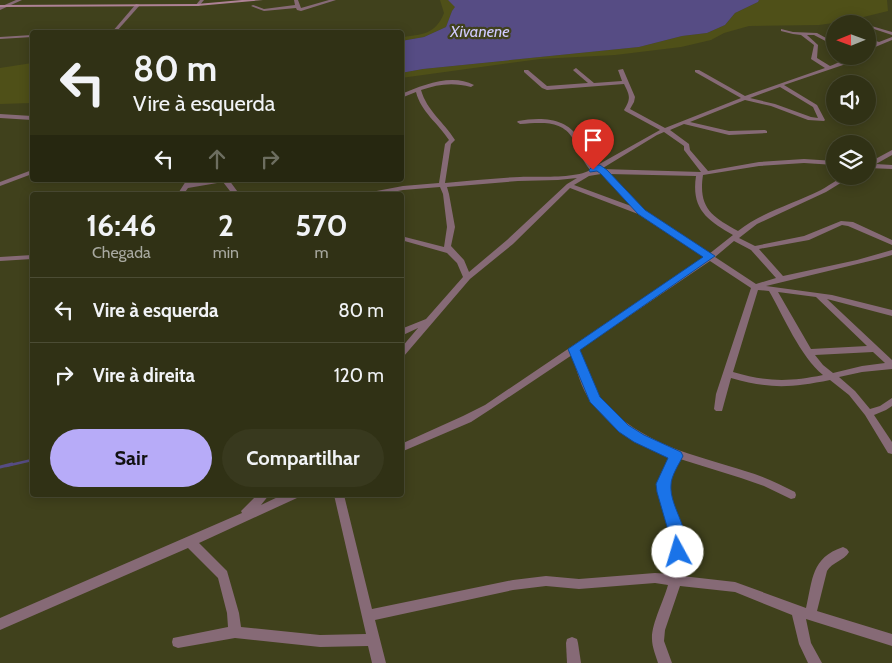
<!DOCTYPE html>
<html lang="pt">
<head>
<meta charset="utf-8">
<style>
	:root { --surface:#303115; --page:#38391e; --text:#f1f3f6; --muted:#a8a9a0; --line:#4b4c34; --accent:#b7abf8 }
	body { margin:0; font-family:Cabin,sans-serif; background:var(--page); color:var(--text); height:100vh; display:flex; flex-direction:column; font-size:19px; white-space:nowrap }
	* { box-sizing:border-box; margin:0 }
	p { font-size:16px; color:var(--muted) }
	.icon { flex:none; width:28px; height:28px; fill:none; stroke:currentColor; stroke-width:2; stroke-linecap:round; stroke-linejoin:round }
	.map { position:relative; flex:1; overflow:hidden }
	.side { position:absolute; left:30px; top:192px; width:374px; height:305px; display:flex; flex-direction:column; background:var(--surface); border-radius:5px; box-shadow:0 2px 12px #0003,0 0 0 1px var(--line) }
	.side>* { flex:none }
	.guide { position:absolute; left:30px; top:30px; width:374px; height:152px; border-radius:5px; box-shadow:0 2px 12px #0003,0 0 0 1px var(--line); background:#303115; color:var(--text); overflow:hidden }
	.needle { width:32px; rotate:269deg }
	.buttons { position:absolute; left:826px; top:15px; display:grid; gap:10px }
	.buttons a { display:grid; place-items:center; width:50px; height:50px; border-radius:50%; background:var(--surface); box-shadow:0 2px 12px #0003,0 0 0 1px var(--line); font-size:25px }
	.pin { position:absolute; display:grid; place-items:center; width:42px; height:42px; color:#fff; margin:-51px -21px; border-radius:50% 50% 50% 0; rotate:-45deg; box-shadow:0 0 5px #0007 }
	.pin .icon { rotate:45deg }
	.me { position:absolute; width:55px; margin:-28px; rotate:354deg; stroke-linejoin:round; filter:drop-shadow(0 0 4px #0008) }
	.turn { display:flex; align-items:center; gap:18px; height:105px; padding:0 20px; font-size:22px }
	.turn .icon { width:65px; height:65px; stroke-width:2.5 }
	.turn b { display:block; font-size:35px; line-height:42px }
	.lanes { display:flex; align-items:center; height:48px; padding:0 20px; background:#0003; justify-content:center; gap:25px; direction:ltr }
	.lanes .off { opacity:.35 }
	.eta { display:flex; justify-content:space-evenly; align-items:center; height:85px; text-align:center }
	.eta b { font-size:30px; font-weight:800; line-height:35px }
	.action { display:flex; gap:10px; margin-top:auto; padding:10px 20px }
	.action a { flex:1; height:58px; border-radius:30px; background:var(--accent); color:#111; font-size:20px; font-weight:800; line-height:58px; text-align:center }
	.action a+a { background:var(--page); color:var(--text) }
	ul { padding:0; list-style:none }
	li { display:flex; align-items:center; gap:15px; height:65px; padding:0 20px; border-top:1px solid var(--line) }
	li div { flex:1 }
	li b { display:block; font-size:19px }
	li em { font-style:normal }
	.map>svg:first-child { display:block }
	.green { fill:#4f5018 }
	.water { fill:#564c84 }
	.lines { fill:none; stroke-linecap:round; stroke-linejoin:round }
	.stream-far1 { stroke:#564c84; stroke-width:2.5 }
	.stream { stroke:#564c84; stroke-width:3 }
	.street { fill:#866a76; fill-rule:evenodd }
	.secondary { fill:#ae8295; fill-rule:evenodd }
	.route { fill:#1a73e8; stroke:#114b97 }
	.labels { text-anchor:middle; stroke-width:4.5; stroke-linejoin:round; paint-order:stroke }
	.far-water-label { font-size:16px; font-style:italic; fill:#d1cbff; stroke:#40411c }
</style>
</head>
<body>
<div class="map">
<svg width="892" height="663" viewBox="0 0 892 663">
	<rect width="100%" height="100%" fill="#40411c"/>
	<g class="green">
		<path d="M440,0H448L456,7L452,11L446,27L424,37L401,41V37C422,35 436,34 444,13Z"/>
		<path d="M759,0H887L888,11L847,21L819,25L749,26L724,33L711,40L681,47L615,55L540,59L401,78V73L423,69L639,47L682,36L707,33L725,25L735,13L758,2Z"/>
		<path d="M32,63V103L0,104V68Z"/>
	</g>
	<path class="water" d="M448,0H759L758,2L735,13L725,25L707,33L682,36L639,47L423,69L401,73V41L424,37L446,27L452,11L455,7Z"/>
	<g class="lines">
		<path class="stream-far1" d="M6,466L32,460"/>
		<path class="stream" d="M0,467L12,464"/>
		<g class="street">
			<path d="M16,0H22L0,10V7Z"/>
			<path d="M200,0H204L199,6H195Z"/>
			<path d="M294,0H298L301,8L329,0H336L301,11L297,10L296,8L264,11L251,6L253,5L264,9L295,5Z"/>
			<path d="M136,4L140,5L116,32H112Z"/>
			<path d="M868,25L892,32V35L868,27Z"/>
			<path d="M781,29L793,32L817,33L835,43V46L814,35H807L818,45L817,58L830,66C839,63 847,56 856,56L843,65L784,85L817,105L825,120L824,121L808,120L771,106L745,100L690,122L729,131L765,130L767,131V133L729,135L684,124L670,130L689,144L690,150L708,171L759,162L804,159L835,161V165L804,163L759,166L703,175C698,208 712,217 738,231C762,212 793,204 821,190C832,184 840,176 852,176L826,192L757,224L739,238L755,246L804,236L841,221L853,222L892,240V245L848,226L842,225L809,240L759,249L783,276L857,260L892,250V255L878,259L766,286L832,295L892,310V316L827,299L892,360V369L862,372L839,377L855,391L870,409L880,406L892,398V406L886,410L874,415L892,442V454L888,453L865,415L849,395L830,380C790,388 770,389 731,378L722,411H716L714,409L716,394L751,288L710,261L579,350C584,365 588,383 597,396C603,405 612,411 619,417C659,449 699,456 745,471C763,476 779,484 795,492L796,495L795,498L791,499L764,486L741,478L680,459L668,483L669,492L684,537V568L682,576L735,582L806,608C813,579 811,558 843,547L847,549L849,552C844,561 832,562 827,571L817,611L892,634V646L806,619L811,643L822,663H808L799,644L792,615L735,592L680,586L665,630L664,641L672,663H658C656,656 652,647 652,639C651,625 664,600 668,585L655,583L579,589L546,586L513,590L375,620L386,663H372L368,646L320,647L235,638L178,648L173,646L172,642L173,638L228,627L227,613L218,578L188,548L0,630V618L242,513L241,511L257,495H269L261,505L282,495H298L297,498L199,543L227,571L239,613L241,627L320,635L366,634L334,495H344L372,609L513,580L546,576L579,579L655,573L670,574L672,568V537L659,492L658,483L671,456C646,446 625,434 605,416C600,411 595,407 591,402C581,388 577,371 572,355L491,409L471,422L401,452V444L463,416L485,405L704,257L638,214L570,188L513,244L470,279L404,356L401,357V348L418,328L401,336V329L426,319L463,277L457,263L447,253L401,240V236L444,247L447,227L443,194L440,187L403,190L377,195H363L366,193L403,186L439,183L445,144L449,140C438,123 421,112 416,92L401,98V94C423,85 452,73 474,85L471,87C453,82 438,84 421,90C427,111 444,122 455,140L451,144L445,183C470,181 495,178 520,177C537,176 575,179 590,170C582,160 579,150 573,139C562,119 539,123 520,124L517,122L518,121C540,117 567,117 579,139C584,149 588,158 594,167L660,130L625,111L624,110C631,98 630,96 624,84L547,90L542,88L524,72V70H528L547,86L588,83L574,71L573,70L576,68L594,83L622,81L618,70L623,69L635,97L634,102L630,109L665,128L741,98L695,72V70H699L745,96L825,68L811,59L814,45L801,35L793,34L781,31ZM780,87L813,107L818,118L811,117L775,104L750,98ZM664,132L684,146V150L701,172L602,169L598,171L657,135ZM601,174L631,206L574,185L589,176ZM609,174L696,176C691,209 707,220 733,235L709,254L642,210ZM577,178L567,184L507,240L469,272L464,260L451,246L455,227L449,194L447,187L518,181L558,180ZM734,241L751,250L776,278L756,284L715,257ZM758,290L769,291C784,317 800,356 823,375C789,382 767,382 733,372ZM778,292L816,297L867,346L811,349ZM873,352L885,363L862,366L833,373L823,365L815,355Z"/>
			<path d="M835,30V33H833L835,35V38L828,33Z"/>
			<path d="M32,35V37L0,39V37Z"/>
			<path d="M892,37V40L868,50V47L875,44L868,41V38L879,42Z"/>
			<path d="M0,114L32,116V120L0,118Z"/>
			<path d="M892,150V155L876,164L892,165V169L868,168V163Z"/>
			<path d="M32,170V174L0,186V182Z"/>
			<path d="M188,180L190,181L191,183L210,180H229L240,195H233L223,182L188,188L183,195H177L186,181Z"/>
			<path d="M286,191L297,195H266L269,193Z"/>
			<path d="M32,255V259L0,261V257Z"/>
			<path d="M572,637L577,639L578,643L581,663H567L566,643L567,639Z"/>
		</g>
		<path class="secondary" d="M242,0H263L197,6L0,7V5L197,4Z"/>
	</g>
	<path class="route" d="M594,165H600L607,170L645,210L715,256L580,350L600,397L628,425L644,435L681,452L683,456C679,464 671,476 671,485C669,508 695,534 683,557L678,559L672,557L670,552V537L657,492L656,484L668,458L634,442L619,432L590,402L568,349L703,257L638,214L601,174L597,171L590,172L589,170Z"/>
	<g class="labels">
		<g class="far-water-label">
			<text x="480" y="37">Xivanene</text>
		</g>
	</g>
</svg>
<div class="buttons">
<a><svg class="needle" viewBox="-14 -14 28 28"><path d="M0-13l5 13h-10z" fill="#e53935"/><path d="M0 13l5-13h-10z" fill="#a8a9a0"/></svg></a>
<a><svg class="icon" aria-label="sound" viewBox="0 0 24 24"><path d="M4 9h4l5-4v14l-5-4H4zM17 9q2 3 0 6"/></svg></a>
<a><svg class="icon" aria-label="layers" viewBox="0 0 24 24"><path d="M12 4l9 5-9 5-9-5zM3 14l9 5 9-5"/></svg></a>
</div>
<div class="pin" style="left:593px;top:170px;background:#d93025"><svg class="icon" aria-label="arrive" viewBox="0 0 24 24"><path d="M6 21V4h12l-3 4 3 4H6"/></svg></div>
<svg class="me" style="left:678px;top:552px" viewBox="-20 -20 40 40"><circle r="19" fill="#fff"/><path d="M0-13L10 11 0 6-10 11z" fill="#1a73e8"/></svg>
<div class="guide">
<div class="turn"><svg class="icon" aria-label="left" viewBox="0 0 24 24"><path d="M17 20v-9H6M10 6l-5 5 5 5"/></svg><div><b>80 m</b>Vire à esquerda</div></div>
<div class="lanes"><svg class="icon" aria-label="left" viewBox="0 0 24 24"><path d="M17 20v-9H6M10 6l-5 5 5 5"/></svg><svg class="icon off" aria-label="ahead" viewBox="0 0 24 24"><path d="M12 20V5M6 11l6-6 6 6"/></svg><svg class="icon off" aria-label="right" viewBox="0 0 24 24"><path d="M7 20v-9h11M14 6l5 5-5 5"/></svg></div>
</div>
<section class="side">
<div class="eta">
<div><b>16:46</b><p>Chegada</p></div>
<div><b>2</b><p>min</p></div>
<div><b>570</b><p>m</p></div>
</div>
<ul>
<li><svg class="icon" aria-label="left" viewBox="0 0 24 24"><path d="M17 20v-9H6M10 6l-5 5 5 5"/></svg><div><b>Vire à esquerda</b></div><em>80 m</em></li>
<li><svg class="icon" aria-label="right" viewBox="0 0 24 24"><path d="M7 20v-9h11M14 6l5 5-5 5"/></svg><div><b>Vire à direita</b></div><em>120 m</em></li>
</ul>
<div class="action"><a>Sair</a><a>Compartilhar</a></div>
</section>
</div>
</body>
</html>
